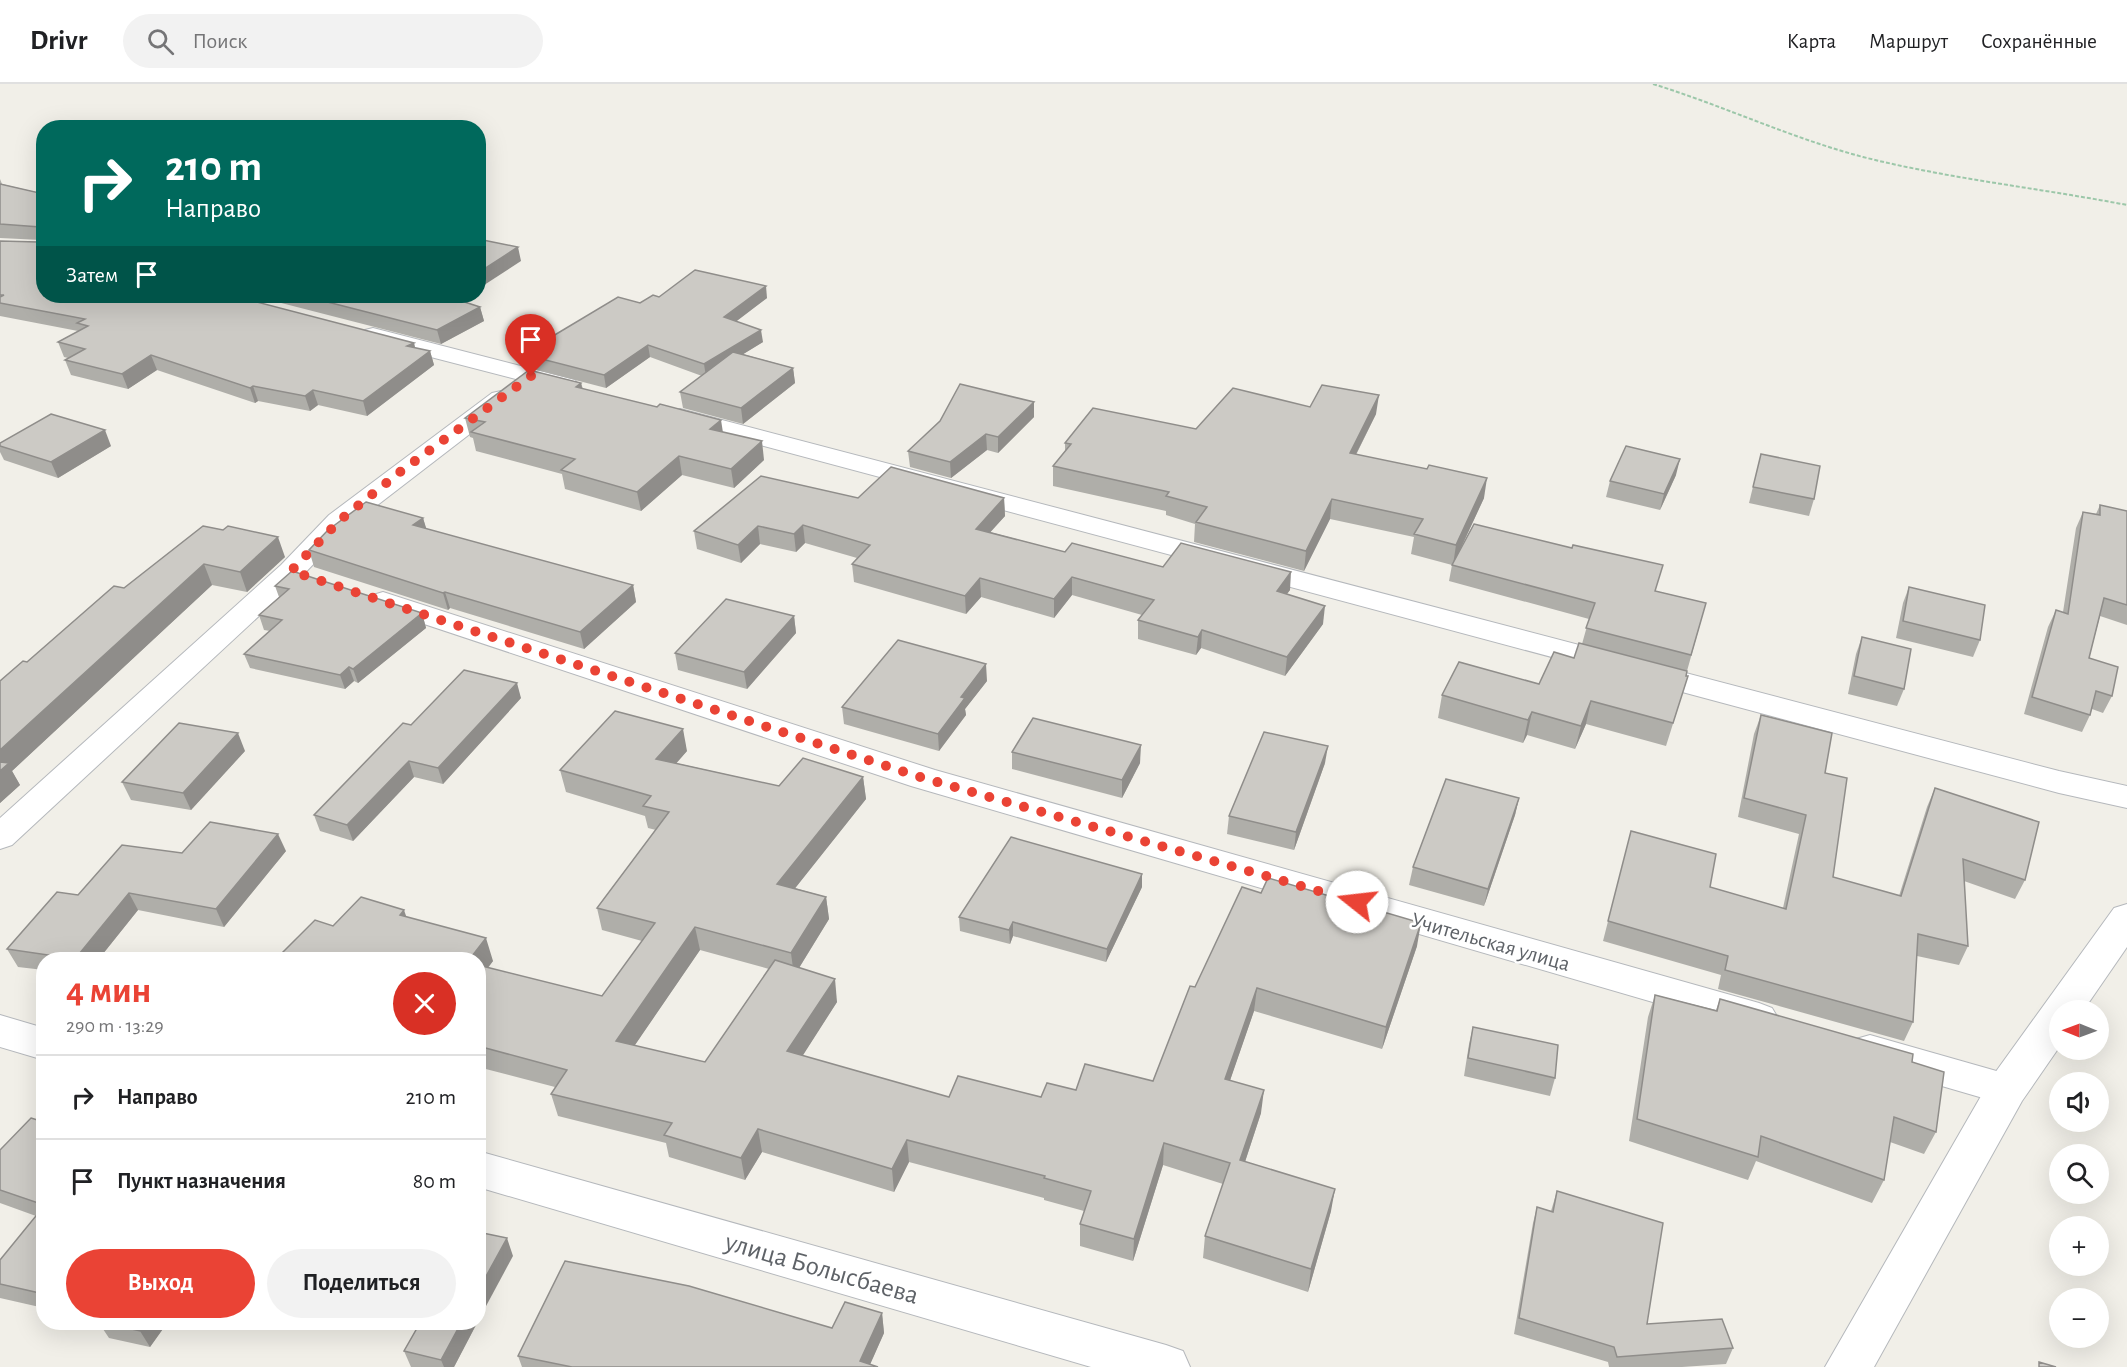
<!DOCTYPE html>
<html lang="ru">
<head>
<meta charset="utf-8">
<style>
	:root { --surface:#fff; --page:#f2f2f2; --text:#202124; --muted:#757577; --line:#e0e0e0; --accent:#ea4335 }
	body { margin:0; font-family:"Alegreya Sans",sans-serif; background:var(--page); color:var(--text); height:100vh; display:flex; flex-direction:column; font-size:22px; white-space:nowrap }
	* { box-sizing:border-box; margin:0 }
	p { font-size:20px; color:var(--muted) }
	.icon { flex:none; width:33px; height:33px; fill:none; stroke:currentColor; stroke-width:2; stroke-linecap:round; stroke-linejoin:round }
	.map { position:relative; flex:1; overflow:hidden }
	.drawer { position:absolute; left:36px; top:868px; width:450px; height:378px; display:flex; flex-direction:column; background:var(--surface); border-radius:24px; box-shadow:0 6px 24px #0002 }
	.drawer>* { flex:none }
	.hud { position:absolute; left:36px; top:36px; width:450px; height:183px; border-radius:24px; box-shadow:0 6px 24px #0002; background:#00695c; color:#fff; overflow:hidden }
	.needle { width:39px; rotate:271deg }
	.fabs { position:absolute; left:2049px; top:916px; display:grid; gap:12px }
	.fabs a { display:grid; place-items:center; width:60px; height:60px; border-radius:50%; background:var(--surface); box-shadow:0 6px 24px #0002; font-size:30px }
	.pin { position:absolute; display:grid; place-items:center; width:51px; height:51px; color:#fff; margin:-62px -26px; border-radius:50% 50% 50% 0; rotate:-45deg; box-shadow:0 0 6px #0007 }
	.pin .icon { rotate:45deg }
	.me { position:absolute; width:66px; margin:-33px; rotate:286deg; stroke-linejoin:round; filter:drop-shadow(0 0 4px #0008) }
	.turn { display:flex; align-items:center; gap:21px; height:126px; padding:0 30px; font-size:27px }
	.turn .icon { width:78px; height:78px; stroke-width:2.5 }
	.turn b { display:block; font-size:42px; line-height:51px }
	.then { display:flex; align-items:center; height:57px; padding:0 30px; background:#0003; gap:12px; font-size:22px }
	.round { display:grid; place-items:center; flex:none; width:63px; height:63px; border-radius:32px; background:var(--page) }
	.head { display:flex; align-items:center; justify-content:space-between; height:102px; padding:0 30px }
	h1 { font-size:36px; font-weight:600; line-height:45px; color:var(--accent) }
	.primary-button { display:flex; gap:12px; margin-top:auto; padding:12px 30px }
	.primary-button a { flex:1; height:69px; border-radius:36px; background:var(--accent); color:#fff; font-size:24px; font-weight:600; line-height:69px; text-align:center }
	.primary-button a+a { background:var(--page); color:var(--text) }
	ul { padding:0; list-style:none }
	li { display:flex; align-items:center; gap:18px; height:84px; padding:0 30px; border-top:2px solid var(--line) }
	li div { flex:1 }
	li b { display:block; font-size:22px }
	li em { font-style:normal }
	header { display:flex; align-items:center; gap:36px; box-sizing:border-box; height:84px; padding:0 30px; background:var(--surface); border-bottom:2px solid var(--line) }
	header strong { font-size:28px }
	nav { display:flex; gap:33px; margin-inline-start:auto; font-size:21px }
	.search { width:420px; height:54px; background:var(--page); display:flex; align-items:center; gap:15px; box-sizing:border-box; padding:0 21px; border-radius:33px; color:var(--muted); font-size:22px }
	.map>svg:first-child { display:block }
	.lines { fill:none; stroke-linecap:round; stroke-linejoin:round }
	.minor-casing { stroke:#b5b8bc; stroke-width:2 }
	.tertiary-casing { stroke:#b5b8bc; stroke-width:2 }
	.path { stroke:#9cc7a9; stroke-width:2; stroke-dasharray:4 2; stroke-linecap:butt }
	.minor { fill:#fff; fill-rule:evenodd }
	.tertiary { fill:#fff; fill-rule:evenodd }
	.wall { fill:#afaea9; fill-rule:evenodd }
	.shaded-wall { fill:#8f8d8a }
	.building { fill:#cccac5; stroke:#8f8d8a; stroke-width:1.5 }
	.route { stroke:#ea4335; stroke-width:10; stroke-dasharray:0 18 }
	.labels { text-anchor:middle; stroke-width:5; stroke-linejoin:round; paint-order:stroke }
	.street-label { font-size:22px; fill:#5f6368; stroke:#fff }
	.near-street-label { font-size:27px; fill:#5f6368; stroke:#fff }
</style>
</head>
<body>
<header>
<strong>Drivr</strong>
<div class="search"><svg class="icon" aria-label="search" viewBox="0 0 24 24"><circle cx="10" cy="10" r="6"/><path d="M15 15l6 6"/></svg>Поиск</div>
<nav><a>Карта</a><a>Маршрут</a><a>Сохранённые</a></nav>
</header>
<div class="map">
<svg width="2127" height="1283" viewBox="0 0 2127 1283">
	<rect width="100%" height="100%" fill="#f1efe8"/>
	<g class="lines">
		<g class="minor-casing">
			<g id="minor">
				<path d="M373,244L575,296L578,301L575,306L566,308L365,256L361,251L365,246Z"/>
				<path d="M501,307L510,309L513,314L510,319L349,443L301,493L12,761L0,765V734L281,481L329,431L492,309Z"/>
				<path d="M680,325L2059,687L2127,702V724L2059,709L671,337L668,332L671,327Z"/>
				<path d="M383,508L935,686L1759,919L1772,924L1778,934L1772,944L1759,949L911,702L373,523L369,517L373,511Z"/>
				<path d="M1870,951L2021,994L2027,1005L2021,1016L2007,1021L1856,977L1851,966L1856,955Z"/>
			</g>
		</g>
		<g class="tertiary-casing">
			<g id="tertiary">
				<path d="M2127,820V863L2083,927H2060V962L2022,1017L1874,1283H1825L1992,993L2114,824Z"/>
				<path d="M0,931L44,944V976L0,963Z"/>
				<path d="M478,1067L1166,1261L1183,1267L1190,1283H1091L478,1103Z"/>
			</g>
		</g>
		<path class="path" d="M1653,0C1724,22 1791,54 1863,73C1950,95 2039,104 2127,121"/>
		<use href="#minor" class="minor"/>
		<use href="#tertiary" class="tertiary"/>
	</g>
	<g class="wall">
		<path d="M0,95L2,100L44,110V212L414,259L415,264L430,267L434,281L367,332L318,321L310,327L258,317L255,319L157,286L128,305L71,291L65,276L68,274L64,273L58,258L78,247L0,232V157L38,158L41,156L0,154Z"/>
		<path d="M254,212H470L462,217L480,223L484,237L441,260Z"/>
		<path d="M659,213L767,214L736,237L763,258L743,270L793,284L795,299L743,340L683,324L680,308L702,292L650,273L606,304L529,284L526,271L640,219Z"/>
		<path d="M581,299L583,305L723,348L764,376L734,404L682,391L641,427L565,405L562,390L476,367L473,354L470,353L465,334Z"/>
		<path d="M1034,318V333L998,369L987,366L951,394L910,383L908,367Z"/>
		<path d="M1310,323L1376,330L1356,371L1484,414L1457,472L1656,507L1706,519L1687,587L1582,560L1589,535L1449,497L1452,481L1411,470L1414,453L1330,435L1304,487L1194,458L1195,440L1166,431V427L1053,402V382L1065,367V359L1196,345Z"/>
		<path d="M0,359L111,362L58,394L4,376L0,368Z"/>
		<path d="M1761,370L1814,415L1809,432L1749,419Z"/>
		<path d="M1676,391L1660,426L1606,413L1610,397Z"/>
		<path d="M858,414H1004L1005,432L990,448L1065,468L1163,483L1290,506L1287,510L1323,540L1285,592L1201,564L1196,571L1138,555V536L1142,531L1072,511L1054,534L981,513L966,530L854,498L852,480L857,474L805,459L796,468L760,460L741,479L697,465L694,447Z"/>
		<path d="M2100,421L2127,427V541L2100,532L2089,574L2112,612L2103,629L2092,625L2090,631L2082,648L2024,630L2048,543L2056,526L2063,528L2076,444L2083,428L2096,430Z"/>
		<path d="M423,434L426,445L633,501L636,518L584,565L450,524L448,526L314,483L309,466Z"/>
		<path d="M203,442L285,473L247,508L212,501L12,687L20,701L0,719V597L27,578L124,504Z"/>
		<path d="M275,502L422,529L426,544L358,599L354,597L345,605L250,584L244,570L270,547L264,546L259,531L279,513Z"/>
		<path d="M1909,503L1980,556L1973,573L1896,554L1903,519Z"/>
		<path d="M794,532L796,549L747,605L678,586L675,569Z"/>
		<path d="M1862,553L1904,605L1897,622L1848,610L1856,570Z"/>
		<path d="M1574,574L1688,592L1666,662L1586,640L1575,665L1527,651L1523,659L1438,634L1442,611L1539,600Z"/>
		<path d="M987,597L965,625L966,631L939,667L844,640L842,623Z"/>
		<path d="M521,614L443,700L414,693L353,757L320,747L314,731L411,641Z"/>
		<path d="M1761,631L1825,689L1833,793L1899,812L1927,723L1935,704L2025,796L2015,815L1964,797L1968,862L1959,881L1917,872L1913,938L1904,957L1718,905L1721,891L1603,857L1631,747L1710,803L1783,824L1799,750L1738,733L1754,650Z"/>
		<path d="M245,667L191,726L131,716L122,698Z"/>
		<path d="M687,667L676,679L779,702L863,693L866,715L795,804L826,813L829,835L799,884L837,918L802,972L949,1013H1041L1076,1006L1153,997L1195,903L1417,862L1382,965L1254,927L1230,996L1261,1029L1245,1078L1331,1127L1308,1208L1203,1174L1205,1152L1223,1100L1163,1081L1133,1177L1080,1162V1140L1084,1127L1044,1116V1114L909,1078L894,1108L762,1068L745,1096L669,1073L666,1059L558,1032L551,1010L555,1003L478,983V876L407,833L493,877L488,884L602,912L642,857L602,846L597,824L656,746L648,744L645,732L566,708L560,686ZM700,866L769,885L705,978L634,962Z"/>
		<path d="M1012,668L1140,679L1122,714L1012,685Z"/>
		<path d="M1325,679L1294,766L1227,750L1229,732Z"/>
		<path d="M1519,714L1515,731L1484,822L1409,801L1413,783Z"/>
		<path d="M286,767L224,843L138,826L98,876H44V886L18,883L7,865L78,811L182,769Z"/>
		<path d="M1142,803L1106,878L1013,852L1010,860L960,847L959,833Z"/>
		<path d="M1655,911L1716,926L1720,915L1912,978L1936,1048L1924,1070L1890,1058L1884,1096L1872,1119L1756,1077L1748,1096L1629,1057L1648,933Z"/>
		<path d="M1473,943L1555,994L1550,1012L1464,992L1469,960Z"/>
		<path d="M44,1038V1224L0,1214V1176L36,1132L0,1119V1066Z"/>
		<path d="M1557,1107L1647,1240L1733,1264L1726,1280L1682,1283H1609L1608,1278L1514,1250L1533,1139L1537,1123L1551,1127Z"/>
		<path d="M882,1229L884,1249L870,1280L878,1283H522L518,1272L832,1244Z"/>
		<path d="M99,1239H192L187,1246L165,1242L150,1263L109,1254Z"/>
		<path d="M420,1239H477L454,1283H411L404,1267Z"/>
	</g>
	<g class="shaded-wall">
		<path d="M518,163L521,177L478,205V189Z"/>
		<path d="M766,202L767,214L725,246L724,233Z"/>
		<path d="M445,212H470L449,226Z"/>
		<path d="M480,223L484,237L441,260L437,246Z"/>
		<path d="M761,246L763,258L706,293L704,280Z"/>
		<path d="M414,259L417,273L407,262Z"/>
		<path d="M648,261L650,273L606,304L604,291Z"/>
		<path d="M430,267L434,281L367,332L363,317Z"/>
		<path d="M151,271L157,286L128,305L122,290Z"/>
		<path d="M793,284L795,299L743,340L741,324Z"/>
		<path d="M581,299L585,318L576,303Z"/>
		<path d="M253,302L258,317L255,319L250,304Z"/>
		<path d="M313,306L318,321L310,327L305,312Z"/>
		<path d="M1379,311L1376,330L1347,388L1350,369Z"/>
		<path d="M1034,318V333L998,369V353Z"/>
		<path d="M721,336L724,355L710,345Z"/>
		<path d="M105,346L111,362L58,394L51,378Z"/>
		<path d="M986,350L987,366L951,394L950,378Z"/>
		<path d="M762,357L764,376L734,404L731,385Z"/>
		<path d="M679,372L682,391L641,427L637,408Z"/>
		<path d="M1680,375L1676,391L1660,426L1664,410Z"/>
		<path d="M1487,394L1484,414L1453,481L1456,461Z"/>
		<path d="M1004,414L1005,432L977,463L976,445Z"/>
		<path d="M1332,415L1330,435L1304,487L1306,467Z"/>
		<path d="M423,434L428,450L413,441Z"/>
		<path d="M803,441L805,459L796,468L794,450Z"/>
		<path d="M758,442L760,460L741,479L738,461Z"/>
		<path d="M278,453L285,473L247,508L240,488Z"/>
		<path d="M204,480L212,501L12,687L20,701L0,719V666Z"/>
		<path d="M1291,488L1290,506L1275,525L1277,507Z"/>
		<path d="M1072,493V511L1054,534V515Z"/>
		<path d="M980,494L981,513L966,530L965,512Z"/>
		<path d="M633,501L636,518L584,565L580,548Z"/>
		<path d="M445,508L450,524L448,526L443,509Z"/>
		<path d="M1325,522L1323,540L1285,592L1287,573Z"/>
		<path d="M422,529L426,544L358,599L353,585Z"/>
		<path d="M794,532L796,549L747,605L744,588Z"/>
		<path d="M1202,546L1201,564L1196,571L1198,553Z"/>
		<path d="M986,580L987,597L965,625L966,631L939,667L938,650L961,613Z"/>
		<path d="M349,583L354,597L345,605L340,591Z"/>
		<path d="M517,599L521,614L443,700L438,684Z"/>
		<path d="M1591,617L1586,640L1575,665L1581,642Z"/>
		<path d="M1532,628L1527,651L1523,659L1528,636Z"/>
		<path d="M683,645L687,667L661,697L656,675Z"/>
		<path d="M238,649L245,667L191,726L183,709Z"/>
		<path d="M1141,661L1140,679L1122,714V696Z"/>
		<path d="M1328,662L1325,679L1294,766L1296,748Z"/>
		<path d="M409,677L414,693L353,757L347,741Z"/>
		<path d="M863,693L866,715L781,822L777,800Z"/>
		<path d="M1519,714L1515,731L1484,822L1488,805Z"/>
		<path d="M278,750L286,767L224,843L216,825Z"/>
		<path d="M1142,790V803L1106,878L1107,865Z"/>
		<path d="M129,809L138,826L98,876H76L75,875Z"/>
		<path d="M826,813L829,835L794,892L791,869Z"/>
		<path d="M404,826L412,849L400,831Z"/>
		<path d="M1013,838V852L1010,860L1009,846Z"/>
		<path d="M1421,839L1417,862L1382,965L1386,943Z"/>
		<path d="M695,843L700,866L622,980L616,957Z"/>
		<path d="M486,854L493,877L478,896V876H469Z"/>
		<path d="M835,895L837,918L791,990L787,967Z"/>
		<path d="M1257,904L1254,927L1223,1017L1225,995Z"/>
		<path d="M1264,1006L1261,1029L1238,1099L1240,1076Z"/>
		<path d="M758,1045L762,1068L745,1096L741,1074Z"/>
		<path d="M907,1056L909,1078L894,1108L892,1085Z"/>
		<path d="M1164,1059L1163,1081L1133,1177L1134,1155Z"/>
		<path d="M1335,1105L1331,1127L1308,1208L1311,1185Z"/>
		<path d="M507,1154L513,1172L478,1237V1207Z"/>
		<path d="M882,1229L884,1249L869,1283L860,1277Z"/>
		<path d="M145,1239H163L165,1242L150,1263L140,1247Z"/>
		<path d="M183,1239H192L187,1246Z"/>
		<path d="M461,1239H477L454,1283H444L441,1276Z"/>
	</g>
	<g class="building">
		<path d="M0,100L44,110V212H234L414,259L407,262L430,267L363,317L313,306L305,312L253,302L250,304L151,271L122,290L65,276L85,265L58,258L88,242L77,239L85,235L0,219V213L4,211H0V157L38,158L41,156L40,143L0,140Z"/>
		<path d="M478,155L518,163L478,189Z"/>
		<path d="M695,186L766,202L724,233L761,246L704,280L648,261L604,291L526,271L553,252L618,213L640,219L653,211L659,213Z"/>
		<path d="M304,212H446L480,223L437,246Z"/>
		<path d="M733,268L793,284L741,324L680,308Z"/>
		<path d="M529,286L581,299L576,303L657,323L660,320L721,336L710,345L762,357L731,385L679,372L637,408L561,386L575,375L471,348L485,338L465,334Z"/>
		<path d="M960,300L1034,318L998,353L986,350L950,378L908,367L940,337Z"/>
		<path d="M1322,301L1379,311L1350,369L1427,385L1429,381L1487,394L1456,461L1414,450L1423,435L1332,415L1306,467L1196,438L1207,423L1166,412L1169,408L1053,382L1071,360L1065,359L1093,324L1196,345L1233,304L1310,323Z"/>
		<path d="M51,330L105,346L51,378L0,362V359Z"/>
		<path d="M1626,362L1680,375L1664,410L1610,397Z"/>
		<path d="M1761,370L1820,382L1814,415L1753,403Z"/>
		<path d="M891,383L1004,414L976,445L1065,468L1072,459L1163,483L1181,459L1291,488L1277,507L1325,522L1287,573L1202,546L1198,553L1138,536L1154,516L1072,493L1054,515L980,494L965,512L852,480L870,461L803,441L794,450L758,442L738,461L694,447L761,392L858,414Z"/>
		<path d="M366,418L423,434L413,441L633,501L580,548L445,508L443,509L309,466L328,446Z"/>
		<path d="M2100,421L2127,427V521L2104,514L2089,574L2118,583L2112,612L2096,607L2090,631L2032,613L2056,526L2068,530L2083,428L2100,431Z"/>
		<path d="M1474,440L1572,464L1573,461L1663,481L1655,507L1706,519L1691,571L1586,544L1595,519L1452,481Z"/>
		<path d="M203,442L223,446L228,442L278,453L240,488L204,480L0,666V597L23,577L27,578L114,502L124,504Z"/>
		<path d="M292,487L422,529L353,585L349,583L340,591L244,570L282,536L259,531L289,505L275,502Z"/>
		<path d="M1909,503L1985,521L1980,556L1903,537Z"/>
		<path d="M726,515L794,532L744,588L675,569Z"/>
		<path d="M1862,553L1911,565L1904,605L1854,592Z"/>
		<path d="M898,556L986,580L961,613L965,614L938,650L842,623Z"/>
		<path d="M1579,559L1687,587L1686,592H1688L1673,639L1591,617L1581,642L1532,628L1528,636L1442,611L1459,578L1539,600L1554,568L1574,574Z"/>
		<path d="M464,586L517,599L438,684L409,677L347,741L314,731L403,639L411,641Z"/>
		<path d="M615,627L683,645L656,675L779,702L803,674L863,693L777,800L826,813L791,869L695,843L616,957L705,978L775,876L835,895L787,967L949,1013L958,992L1041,1013L1047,999L1076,1006L1085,980L1153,997L1190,902L1195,903L1242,803L1261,809L1268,794L1421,839L1386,943L1257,904L1225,995L1264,1006L1240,1076L1335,1105L1311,1185L1205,1152L1230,1079L1164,1059L1134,1155L1080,1140L1091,1107L1044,1094L1045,1092L907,1056L892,1085L758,1045L741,1074L664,1051L672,1039L551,1010L567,986L478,962V881L602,912L655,839L597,824L669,728L643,722L651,712L560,686Z"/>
		<path d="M1761,631L1832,649L1825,689L1847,694L1833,793L1901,812L1935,704L2039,738L2025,796L1963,775L1968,862L1918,850L1913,938L1725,886L1728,872L1608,837L1631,747L1716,770L1710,803L1786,825L1806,731L1744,714Z"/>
		<path d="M1033,634L1141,661L1122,696L1012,668Z"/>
		<path d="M179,639L238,649L183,709L122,698Z"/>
		<path d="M1264,648L1328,662L1296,748L1229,732Z"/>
		<path d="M0,678L9,679L0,687Z"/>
		<path d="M1446,695L1519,714L1488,805L1413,783Z"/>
		<path d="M210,738L278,750L216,825L129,809L75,875L7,865L57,808L78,811L122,761L182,769Z"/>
		<path d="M1011,753L1142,790L1107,865L1013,838L1009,846L959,833Z"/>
		<path d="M361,813L404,826L400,831L486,854L469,876H275L315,836L333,842Z"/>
		<path d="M1655,911L1717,927L1720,915L1913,970L1912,978L1944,988L1936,1048L1894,1033L1884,1096L1761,1052L1758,1073L1637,1035Z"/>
		<path d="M1473,943L1558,961L1555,994L1468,974Z"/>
		<path d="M31,1034L44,1038V1121L0,1106V1066Z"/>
		<path d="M1557,1107L1663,1139L1647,1240L1722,1235L1733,1264L1617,1273L1614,1263L1519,1234L1537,1123L1553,1128Z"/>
		<path d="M44,1122V1210L0,1200V1176Z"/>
		<path d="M478,1148L507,1154L478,1207Z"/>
		<path d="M565,1177L689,1202L832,1244L845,1218L882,1229L860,1277L878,1283H572L518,1272Z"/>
		<path d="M105,1239H145L140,1247Z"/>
		<path d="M420,1239H461L441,1276L404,1267Z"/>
		<path d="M2039,1278L2056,1283H2039Z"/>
	</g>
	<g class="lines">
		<path class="route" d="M531,292L400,388L339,437L291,487L923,694L1357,818"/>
	</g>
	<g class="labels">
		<g class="street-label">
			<text transform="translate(1491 857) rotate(16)" y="8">Учительская улица</text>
		</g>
		<g class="near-street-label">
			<text transform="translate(822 1184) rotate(16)" y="9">улица Болысбаева</text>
		</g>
	</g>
</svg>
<div class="fabs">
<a><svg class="needle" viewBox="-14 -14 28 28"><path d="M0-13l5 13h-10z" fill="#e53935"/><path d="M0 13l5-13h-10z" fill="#757577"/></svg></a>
<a><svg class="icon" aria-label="sound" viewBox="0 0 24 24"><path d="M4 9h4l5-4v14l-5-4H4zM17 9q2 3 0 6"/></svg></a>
<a><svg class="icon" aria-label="search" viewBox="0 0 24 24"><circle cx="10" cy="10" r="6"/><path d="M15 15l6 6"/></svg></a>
<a>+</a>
<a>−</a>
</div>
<div class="pin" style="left:531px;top:292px;background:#d93025"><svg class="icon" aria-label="arrive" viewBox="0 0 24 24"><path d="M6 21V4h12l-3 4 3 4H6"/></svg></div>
<svg class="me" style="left:1357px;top:818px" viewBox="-20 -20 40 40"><circle r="19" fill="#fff"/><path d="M0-13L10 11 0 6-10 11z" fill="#ea4335"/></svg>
<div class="hud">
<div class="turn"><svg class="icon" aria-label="right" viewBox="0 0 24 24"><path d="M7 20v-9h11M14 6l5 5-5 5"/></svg><div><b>210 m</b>Направо</div></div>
<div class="then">Затем<svg class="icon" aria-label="arrive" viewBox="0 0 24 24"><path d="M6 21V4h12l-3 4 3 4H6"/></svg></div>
</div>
<section class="drawer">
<div class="head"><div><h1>4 мин</h1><p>290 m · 13:29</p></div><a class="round" style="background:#d93025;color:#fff"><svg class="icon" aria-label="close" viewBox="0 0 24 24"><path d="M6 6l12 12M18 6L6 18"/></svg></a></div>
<ul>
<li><svg class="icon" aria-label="right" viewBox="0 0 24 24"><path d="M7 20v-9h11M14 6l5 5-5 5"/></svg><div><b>Направо</b></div><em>210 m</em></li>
<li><svg class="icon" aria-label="arrive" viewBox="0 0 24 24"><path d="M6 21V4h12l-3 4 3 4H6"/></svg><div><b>Пункт назначения</b></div><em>80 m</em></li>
</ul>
<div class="primary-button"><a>Выход</a><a>Поделиться</a></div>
</section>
</div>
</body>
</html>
